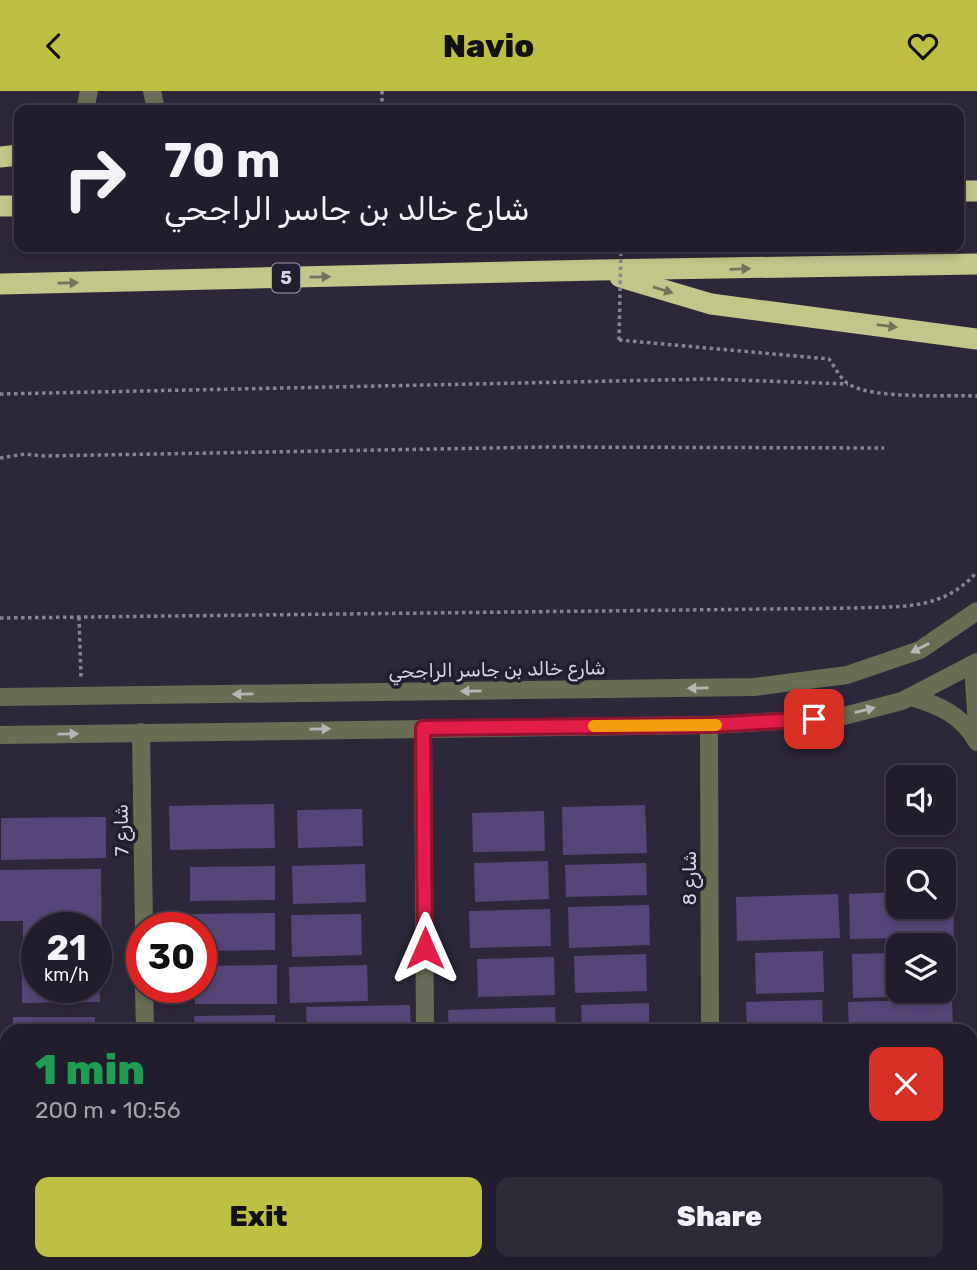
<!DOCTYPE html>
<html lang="en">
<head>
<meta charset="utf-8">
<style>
	:root { --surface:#221d2c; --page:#2e2a38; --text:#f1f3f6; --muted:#a2a2a9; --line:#3f3b48; --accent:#bdbf43 }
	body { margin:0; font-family:Rubik,"Noto Naskh Arabic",sans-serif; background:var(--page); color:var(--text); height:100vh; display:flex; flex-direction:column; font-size:26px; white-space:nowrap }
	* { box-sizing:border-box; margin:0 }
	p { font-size:23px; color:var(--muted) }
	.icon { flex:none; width:38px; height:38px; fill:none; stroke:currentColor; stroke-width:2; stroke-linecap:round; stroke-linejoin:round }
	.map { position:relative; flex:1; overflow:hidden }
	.side { position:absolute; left:0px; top:933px; width:978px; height:247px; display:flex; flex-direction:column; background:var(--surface); border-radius:21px 21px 0 0; box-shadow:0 4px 10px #0003,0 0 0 2px var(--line) }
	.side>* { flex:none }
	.top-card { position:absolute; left:14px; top:14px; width:950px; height:147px; border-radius:14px; box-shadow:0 4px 10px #0003,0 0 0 2px var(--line); background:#221d2c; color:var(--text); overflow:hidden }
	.fabs { position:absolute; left:886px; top:674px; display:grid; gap:14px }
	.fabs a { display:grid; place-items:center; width:70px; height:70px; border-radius:14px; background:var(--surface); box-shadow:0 4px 10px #0003,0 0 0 2px var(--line); font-size:35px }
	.speed { position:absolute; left:21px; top:821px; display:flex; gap:14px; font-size:35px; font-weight:700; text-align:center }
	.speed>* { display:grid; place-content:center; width:91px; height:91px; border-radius:50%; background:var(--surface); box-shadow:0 4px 10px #0003,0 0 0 2px var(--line); line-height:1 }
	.speed small { font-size:18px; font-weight:400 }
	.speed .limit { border:10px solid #d22; background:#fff; color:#111 }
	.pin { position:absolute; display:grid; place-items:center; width:60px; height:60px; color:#fff; margin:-30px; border-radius:14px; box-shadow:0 4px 10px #0006 }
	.me { position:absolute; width:77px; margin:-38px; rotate:0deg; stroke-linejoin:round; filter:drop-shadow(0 0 5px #0008) }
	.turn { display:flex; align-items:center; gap:24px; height:147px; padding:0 35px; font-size:32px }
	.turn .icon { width:91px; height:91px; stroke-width:2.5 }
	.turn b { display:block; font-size:49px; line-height:60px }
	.round { display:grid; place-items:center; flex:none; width:74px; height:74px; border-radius:14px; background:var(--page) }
	.summary { display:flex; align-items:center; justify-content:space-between; height:119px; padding:0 35px }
	h1 { font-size:42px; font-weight:800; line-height:52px; color:#1e9e55 }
	.cta { display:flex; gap:14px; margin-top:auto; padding:14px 35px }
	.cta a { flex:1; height:80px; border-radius:14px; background:var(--accent); color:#111; font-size:28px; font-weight:800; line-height:80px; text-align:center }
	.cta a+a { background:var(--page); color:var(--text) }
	header { display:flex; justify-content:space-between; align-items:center; height:91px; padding:0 35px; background:var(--accent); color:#111; font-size:32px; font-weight:800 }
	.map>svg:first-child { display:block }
	.building { fill:#564677 }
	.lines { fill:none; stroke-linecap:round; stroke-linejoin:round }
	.path { stroke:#888493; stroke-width:3.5; stroke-dasharray:3.5 3.5; stroke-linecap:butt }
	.minor { stroke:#6a6c53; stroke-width:18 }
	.highway { stroke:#c3c689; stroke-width:21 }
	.path-bridge { stroke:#888493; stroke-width:3.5; stroke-dasharray:3.5 3.5; stroke-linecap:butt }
	.oneway { fill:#73725c }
	.oneway2 { fill:#b7b6b7 }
	.route-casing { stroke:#92132f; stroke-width:18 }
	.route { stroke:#e11d48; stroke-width:12 }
	.slow { stroke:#f59e0b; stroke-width:12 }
	.labels { text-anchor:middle; stroke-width:7; stroke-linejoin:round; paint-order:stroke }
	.shield { fill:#231d30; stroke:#a29ead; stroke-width:2 }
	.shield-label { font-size:18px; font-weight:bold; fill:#d8d5e2 }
	.street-label { font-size:19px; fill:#d8d5e2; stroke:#231d30 }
</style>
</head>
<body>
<header><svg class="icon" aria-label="back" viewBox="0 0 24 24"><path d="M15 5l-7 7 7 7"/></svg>Navio<svg class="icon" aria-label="heart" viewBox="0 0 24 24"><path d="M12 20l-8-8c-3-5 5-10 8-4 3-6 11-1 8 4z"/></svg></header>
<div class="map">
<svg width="977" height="1179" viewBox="0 0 977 1179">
	<rect width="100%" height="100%" fill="#2d273a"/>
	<g class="building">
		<path d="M274,713L275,757L170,759L169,715Z"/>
		<path d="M645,714L647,762L563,764L562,716Z"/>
		<path d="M362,718L363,755L298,757L297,719Z"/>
		<path d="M544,720L545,760L473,761L472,722Z"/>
		<path d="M106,726V767L1,769V727Z"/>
		<path d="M548,770L549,808L475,811L474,772Z"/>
		<path d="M646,772L647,804L566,806L565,774Z"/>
		<path d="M365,773L366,811L293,813L292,775Z"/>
		<path d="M275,775V809L190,810V776Z"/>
		<path d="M101,778L102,865H96V836H37V866H23V830H0V779Z"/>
		<path d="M943,800H953L954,846L850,848L849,803L898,801V816H943Z"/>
		<path d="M838,803L840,847L737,850L736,806Z"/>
		<path d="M649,814L650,854L569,857L568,816Z"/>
		<path d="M550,818L551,855L470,857L469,820Z"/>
		<path d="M275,822V859L201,860V836H191V823Z"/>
		<path d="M361,823L362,864L292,866L291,824Z"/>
		<path d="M823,860L824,901L756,903L755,862Z"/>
		<path d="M950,860L951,904L853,907L852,863L898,862V900H943V861Z"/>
		<path d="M646,863L647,900L575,902L574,865Z"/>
		<path d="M554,866L555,904L478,906L477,868Z"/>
		<path d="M96,874H99L100,911L22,912V875H37V896H96Z"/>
		<path d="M277,874V913H195L194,896H201V875Z"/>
		<path d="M367,874L368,910L290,912L289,876Z"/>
		<path d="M952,908L953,940H849L848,911Z"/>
		<path d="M822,909L823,940H747L746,911Z"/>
		<path d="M649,912V940H582L581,914Z"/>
		<path d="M410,914L411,940H307L306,916Z"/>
		<path d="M555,916L556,940H449L448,919Z"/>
		<path d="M275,924V940H195L194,925Z"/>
		<rect x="13" y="926" width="82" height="14"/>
		<rect x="10" y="1172" width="110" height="7"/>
		<path d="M198,1172H275V1177L198,1178Z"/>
		<rect x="289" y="1172" width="86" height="7"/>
		<path d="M481,1172H553V1177L481,1179Z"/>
		<path d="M569,1172H659V1178L569,1179Z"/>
		<path d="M959,1172V1179H852V1173Z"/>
		<path d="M838,1174L839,1179H761V1176Z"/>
	</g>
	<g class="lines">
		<g class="path">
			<path d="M382,0V19"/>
			<path d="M619,249L829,268C835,276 841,289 850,294C875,308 946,304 977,305"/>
			<path d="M0,303L709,288L848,293"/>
			<path d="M0,367L25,363L44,365L547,356L884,357"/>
			<path d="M79,526L81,586"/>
			<path d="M0,527L855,517C902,515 942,520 977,481"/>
		</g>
		<g class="minor">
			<path d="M152,0L156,19"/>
			<path d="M85,19L89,0"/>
			<path d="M973,574L977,636"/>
			<path d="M0,606L754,596L847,584L920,559L977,520"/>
			<path d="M911,606C939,614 962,624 977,651"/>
			<path d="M709,634L710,940"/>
			<path d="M423,637L425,940"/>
			<path d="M141,641L144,836"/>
			<path d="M0,644L709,634L836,627L902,610L977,571"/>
			<path d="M144,896L145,940"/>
			<path d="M971,958H977"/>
			<path d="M0,976H7"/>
			<path d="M147,1172V1179"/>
			<path d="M429,1172V1179"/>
			<path d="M708,1179L709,1172"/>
		</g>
		<g class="highway">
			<path d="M0,66L19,64"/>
			<path d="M959,100H977"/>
			<path d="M0,115H19"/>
			<path d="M620,186L711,213L977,248"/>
			<path d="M0,193L598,179L977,173"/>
		</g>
		<path class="path-bridge" d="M619,249L621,156"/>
	</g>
	<defs><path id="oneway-solid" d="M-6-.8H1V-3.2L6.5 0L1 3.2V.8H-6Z" transform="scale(1.75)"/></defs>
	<g class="oneway">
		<use href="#oneway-solid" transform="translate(740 178) rotate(-2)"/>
		<use href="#oneway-solid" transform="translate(320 186) rotate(-1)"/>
		<use href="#oneway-solid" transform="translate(68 192) rotate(-1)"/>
		<use href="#oneway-solid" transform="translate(663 199) rotate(17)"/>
		<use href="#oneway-solid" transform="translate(887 235) rotate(7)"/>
	</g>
	<g class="oneway2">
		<use href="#oneway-solid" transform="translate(920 557) rotate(153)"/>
		<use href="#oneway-solid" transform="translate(698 597) rotate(179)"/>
		<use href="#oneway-solid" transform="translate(471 600) rotate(179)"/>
		<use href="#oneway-solid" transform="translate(243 603) rotate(179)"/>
		<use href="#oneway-solid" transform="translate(865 619) rotate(-14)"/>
		<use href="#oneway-solid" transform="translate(320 638) rotate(-1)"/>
		<use href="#oneway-solid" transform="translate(68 643) rotate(-1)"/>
	</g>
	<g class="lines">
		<g class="route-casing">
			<path id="route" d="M425,857L423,637L709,634L814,628"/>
		</g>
		<use href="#route" class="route"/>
		<path class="slow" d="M594,635L716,634"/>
	</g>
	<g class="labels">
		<rect class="shield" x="272" y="172.5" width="28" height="29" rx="5"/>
		<g class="shield-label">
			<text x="286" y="193">5</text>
		</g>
		<g class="street-label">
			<text transform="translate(497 578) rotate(-1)" y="7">شارع خالد بن جاسر الراجحي</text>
			<text transform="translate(121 739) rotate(-91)" y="7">شارع 7</text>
			<text transform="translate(689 787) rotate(-90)" y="7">شارع 8</text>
		</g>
	</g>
</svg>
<div class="fabs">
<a><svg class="icon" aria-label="sound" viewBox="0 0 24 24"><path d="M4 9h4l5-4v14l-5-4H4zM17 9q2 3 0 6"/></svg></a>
<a><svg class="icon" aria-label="search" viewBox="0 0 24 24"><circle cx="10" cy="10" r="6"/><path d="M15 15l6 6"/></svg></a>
<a><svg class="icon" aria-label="layers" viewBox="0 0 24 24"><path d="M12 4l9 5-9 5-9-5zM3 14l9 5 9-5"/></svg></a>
</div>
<div class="speed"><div>21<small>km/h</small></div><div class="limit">30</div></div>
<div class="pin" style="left:814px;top:628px;background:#d93025"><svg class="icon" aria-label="arrive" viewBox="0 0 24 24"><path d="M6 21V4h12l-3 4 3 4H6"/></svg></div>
<svg class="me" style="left:425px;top:857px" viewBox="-20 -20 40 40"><path d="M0-17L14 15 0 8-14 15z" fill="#e11d48" stroke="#fff" stroke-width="4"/></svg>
<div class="top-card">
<div class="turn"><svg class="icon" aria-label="right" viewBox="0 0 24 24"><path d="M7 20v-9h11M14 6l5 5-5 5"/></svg><div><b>70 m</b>شارع خالد بن جاسر الراجحي</div></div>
</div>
<section class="side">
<div class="summary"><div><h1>1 min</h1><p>200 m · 10:56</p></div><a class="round" style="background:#d93025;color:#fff"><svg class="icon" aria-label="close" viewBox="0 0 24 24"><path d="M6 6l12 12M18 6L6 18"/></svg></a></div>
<div class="cta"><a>Exit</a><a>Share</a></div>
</section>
</div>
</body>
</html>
